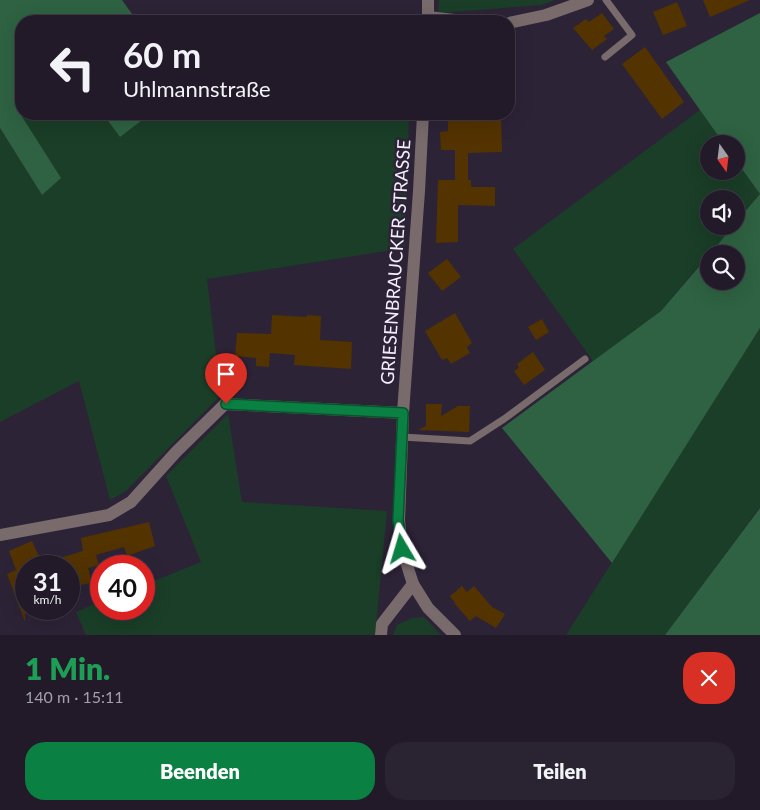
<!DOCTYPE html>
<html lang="de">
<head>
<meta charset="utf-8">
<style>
	:root { --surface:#221a29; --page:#2a2331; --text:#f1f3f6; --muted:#a2a1a8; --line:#3f3846; --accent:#0b8043 }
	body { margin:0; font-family:Lato,sans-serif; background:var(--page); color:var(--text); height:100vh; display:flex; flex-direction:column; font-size:19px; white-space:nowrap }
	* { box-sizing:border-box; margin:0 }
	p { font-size:16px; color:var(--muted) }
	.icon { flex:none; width:28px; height:28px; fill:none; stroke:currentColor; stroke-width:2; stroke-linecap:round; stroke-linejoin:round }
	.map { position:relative; height:635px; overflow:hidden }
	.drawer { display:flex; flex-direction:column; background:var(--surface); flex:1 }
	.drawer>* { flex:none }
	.hud { position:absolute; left:15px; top:15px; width:500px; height:105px; border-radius:20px; box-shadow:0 5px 20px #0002,0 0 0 1px var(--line); background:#221a29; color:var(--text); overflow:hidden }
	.needle { width:32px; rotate:166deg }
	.controls { position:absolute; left:700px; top:135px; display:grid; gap:10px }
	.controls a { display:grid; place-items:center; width:45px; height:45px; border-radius:50%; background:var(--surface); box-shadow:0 5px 20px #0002,0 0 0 1px var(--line); font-size:25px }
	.speed { position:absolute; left:15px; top:555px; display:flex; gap:10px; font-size:25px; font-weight:700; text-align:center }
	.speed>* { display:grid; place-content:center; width:65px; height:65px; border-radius:50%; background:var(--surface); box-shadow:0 5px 20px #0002,0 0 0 1px var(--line); line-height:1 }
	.speed small { font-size:12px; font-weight:400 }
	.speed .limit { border:8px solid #d22; background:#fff; color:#111 }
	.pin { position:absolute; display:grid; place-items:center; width:42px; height:42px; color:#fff; margin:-51px -21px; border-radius:50% 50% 50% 0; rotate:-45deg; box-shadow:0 0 5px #0007 }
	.pin .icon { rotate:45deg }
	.me { position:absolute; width:55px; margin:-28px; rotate:353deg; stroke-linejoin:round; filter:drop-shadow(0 0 4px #0008) }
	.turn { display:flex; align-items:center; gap:18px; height:105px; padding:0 25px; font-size:22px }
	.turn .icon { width:65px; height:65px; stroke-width:2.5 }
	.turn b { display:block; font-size:35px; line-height:42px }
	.round { display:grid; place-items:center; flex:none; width:52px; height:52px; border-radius:20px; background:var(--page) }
	.summary { display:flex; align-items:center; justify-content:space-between; height:85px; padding:0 25px }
	h1 { font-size:30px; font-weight:800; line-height:38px; color:#1e9e55 }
	.primary-button { display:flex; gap:10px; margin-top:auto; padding:10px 25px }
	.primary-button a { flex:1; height:58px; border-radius:20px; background:var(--accent); color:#fff; font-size:20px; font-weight:800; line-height:58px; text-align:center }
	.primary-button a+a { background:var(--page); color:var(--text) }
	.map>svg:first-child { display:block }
	.green { fill:#1a3e28 }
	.forest { fill:#2e6242 }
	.building { fill:#533300 }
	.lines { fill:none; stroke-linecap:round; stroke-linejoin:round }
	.service { stroke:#796b6b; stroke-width:7 }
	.minor { stroke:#796b6b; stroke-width:12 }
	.tertiary { stroke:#796b6b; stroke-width:12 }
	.route-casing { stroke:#07532c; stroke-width:12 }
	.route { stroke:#0b8043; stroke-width:9 }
	.labels { text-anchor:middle; stroke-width:5; stroke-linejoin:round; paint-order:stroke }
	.street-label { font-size:18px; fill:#f5effc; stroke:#2d2337 }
</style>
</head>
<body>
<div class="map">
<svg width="760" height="635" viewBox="0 0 760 635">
	<rect width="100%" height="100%" fill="#2d2337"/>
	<g class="green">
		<path d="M439,0H555L541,5L438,13Z"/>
		<path d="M21,110V114H103L120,136L150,114H409L405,248L207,279L221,395L126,491L110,500L79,381L0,422V128L42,195L19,111Z"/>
		<path d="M700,110L724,144H709V171H736V161L760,194L736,222V199H709V226H733L661,311L593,361L513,249Z"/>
		<path d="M760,328V507L665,635H566Z"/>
		<path d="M228,414L242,502L387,511L375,635H86L76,612L101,601V609H144V585L201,562L166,476Z"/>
		<path d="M424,617L441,635H393L397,625L412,618Z"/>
	</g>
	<g class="forest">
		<path d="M0,0H122L137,21H21V110L19,112L61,178L42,195L0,128Z"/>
		<path d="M760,13V328L612,563L502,428L661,311L709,255V281H736V254H710L733,226H736V222L760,194L736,161V144H724L666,62Z"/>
		<path d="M103,114H150L120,137Z"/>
		<path d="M760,507V635H665L760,508Z"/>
	</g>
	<g class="building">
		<path d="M703,0H750L710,17Z"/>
		<path d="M677,2L687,26L663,35L653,12Z"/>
		<path d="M602,13L614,29L604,36L607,39L592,50L573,28L586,19L589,22Z"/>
		<path d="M645,47L684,102L662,119L622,64Z"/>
		<path d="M448,114H501L502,152L468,153V180H471V187H495V206L458,205V242L436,243L438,180H455V150H441L440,132L448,131Z"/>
		<path d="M447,259L461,277L442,291L428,273Z"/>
		<path d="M455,313L472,343L467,347L470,353L451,364L447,358L442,360L425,331Z"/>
		<path d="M272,315L307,317V315L321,316L320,340L352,342L351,369L294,365L295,355L270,353L269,367L256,366V358L235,356L237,333L271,334Z"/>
		<path d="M542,319L549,332L536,340L528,327Z"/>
		<path d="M533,352L545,370L524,385L514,371L519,368L517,364Z"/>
		<path d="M426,404H442L441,416L458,406H470L469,432L418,430L426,426Z"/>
		<path d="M149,522L155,546L127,556L124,547L96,555L99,565L88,568L92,583L80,585L76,569L69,571V566H43V563L83,551L81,538Z"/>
		<path d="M32,541L43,566H26L25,622L7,574L16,570L9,551Z"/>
		<path d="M462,586L467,592L474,586L492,607L505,614L496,628L476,616L470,621L454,603H455L450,596Z"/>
	</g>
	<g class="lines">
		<g class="service">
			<path d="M605,57L632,35L606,0"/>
			<path d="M402,437L470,441L504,419L585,359"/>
		</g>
		<g class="minor">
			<path d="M428,17L463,21"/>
			<path d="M509,23L546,15L588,0"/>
			<path d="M0,535L109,515L131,502L176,452L225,404L403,413"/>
			<path d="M381,635L382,624L413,584"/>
		</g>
		<g class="tertiary">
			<path d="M428,21V0"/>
			<path d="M423,114L419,191L403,413L399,520L402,549L413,584L428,608L455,635"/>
		</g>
	</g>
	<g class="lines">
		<g class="route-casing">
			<path id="route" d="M226,404L403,413L398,520L402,549"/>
		</g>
		<use href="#route" class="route"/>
	</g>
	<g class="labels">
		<g class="street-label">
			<text transform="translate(396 262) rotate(-86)" y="6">GRIESENBRAUCKER STRASSE</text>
		</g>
	</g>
</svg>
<div class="controls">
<a><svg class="needle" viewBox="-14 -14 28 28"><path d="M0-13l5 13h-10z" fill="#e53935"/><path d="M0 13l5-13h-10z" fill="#a2a1a8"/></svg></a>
<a><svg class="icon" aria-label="sound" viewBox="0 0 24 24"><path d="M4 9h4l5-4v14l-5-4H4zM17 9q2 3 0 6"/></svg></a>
<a><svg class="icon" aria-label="search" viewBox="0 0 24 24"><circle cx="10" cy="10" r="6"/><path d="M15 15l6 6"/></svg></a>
</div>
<div class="speed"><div>31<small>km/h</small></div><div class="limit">40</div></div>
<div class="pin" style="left:226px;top:404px;background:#d93025"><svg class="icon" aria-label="arrive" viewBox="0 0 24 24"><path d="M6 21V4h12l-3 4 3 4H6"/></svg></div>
<svg class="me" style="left:402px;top:549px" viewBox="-20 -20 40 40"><path d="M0-17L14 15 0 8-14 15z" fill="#0b8043" stroke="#fff" stroke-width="4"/></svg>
<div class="hud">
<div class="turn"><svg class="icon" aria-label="left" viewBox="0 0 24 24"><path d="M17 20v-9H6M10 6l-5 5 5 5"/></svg><div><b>60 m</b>Uhlmannstraße</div></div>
</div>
</div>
<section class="drawer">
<div class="summary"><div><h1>1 Min.</h1><p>140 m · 15:11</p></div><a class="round" style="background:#d93025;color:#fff"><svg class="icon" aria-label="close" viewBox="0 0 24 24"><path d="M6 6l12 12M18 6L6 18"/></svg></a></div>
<div class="primary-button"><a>Beenden</a><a>Teilen</a></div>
</section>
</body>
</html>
